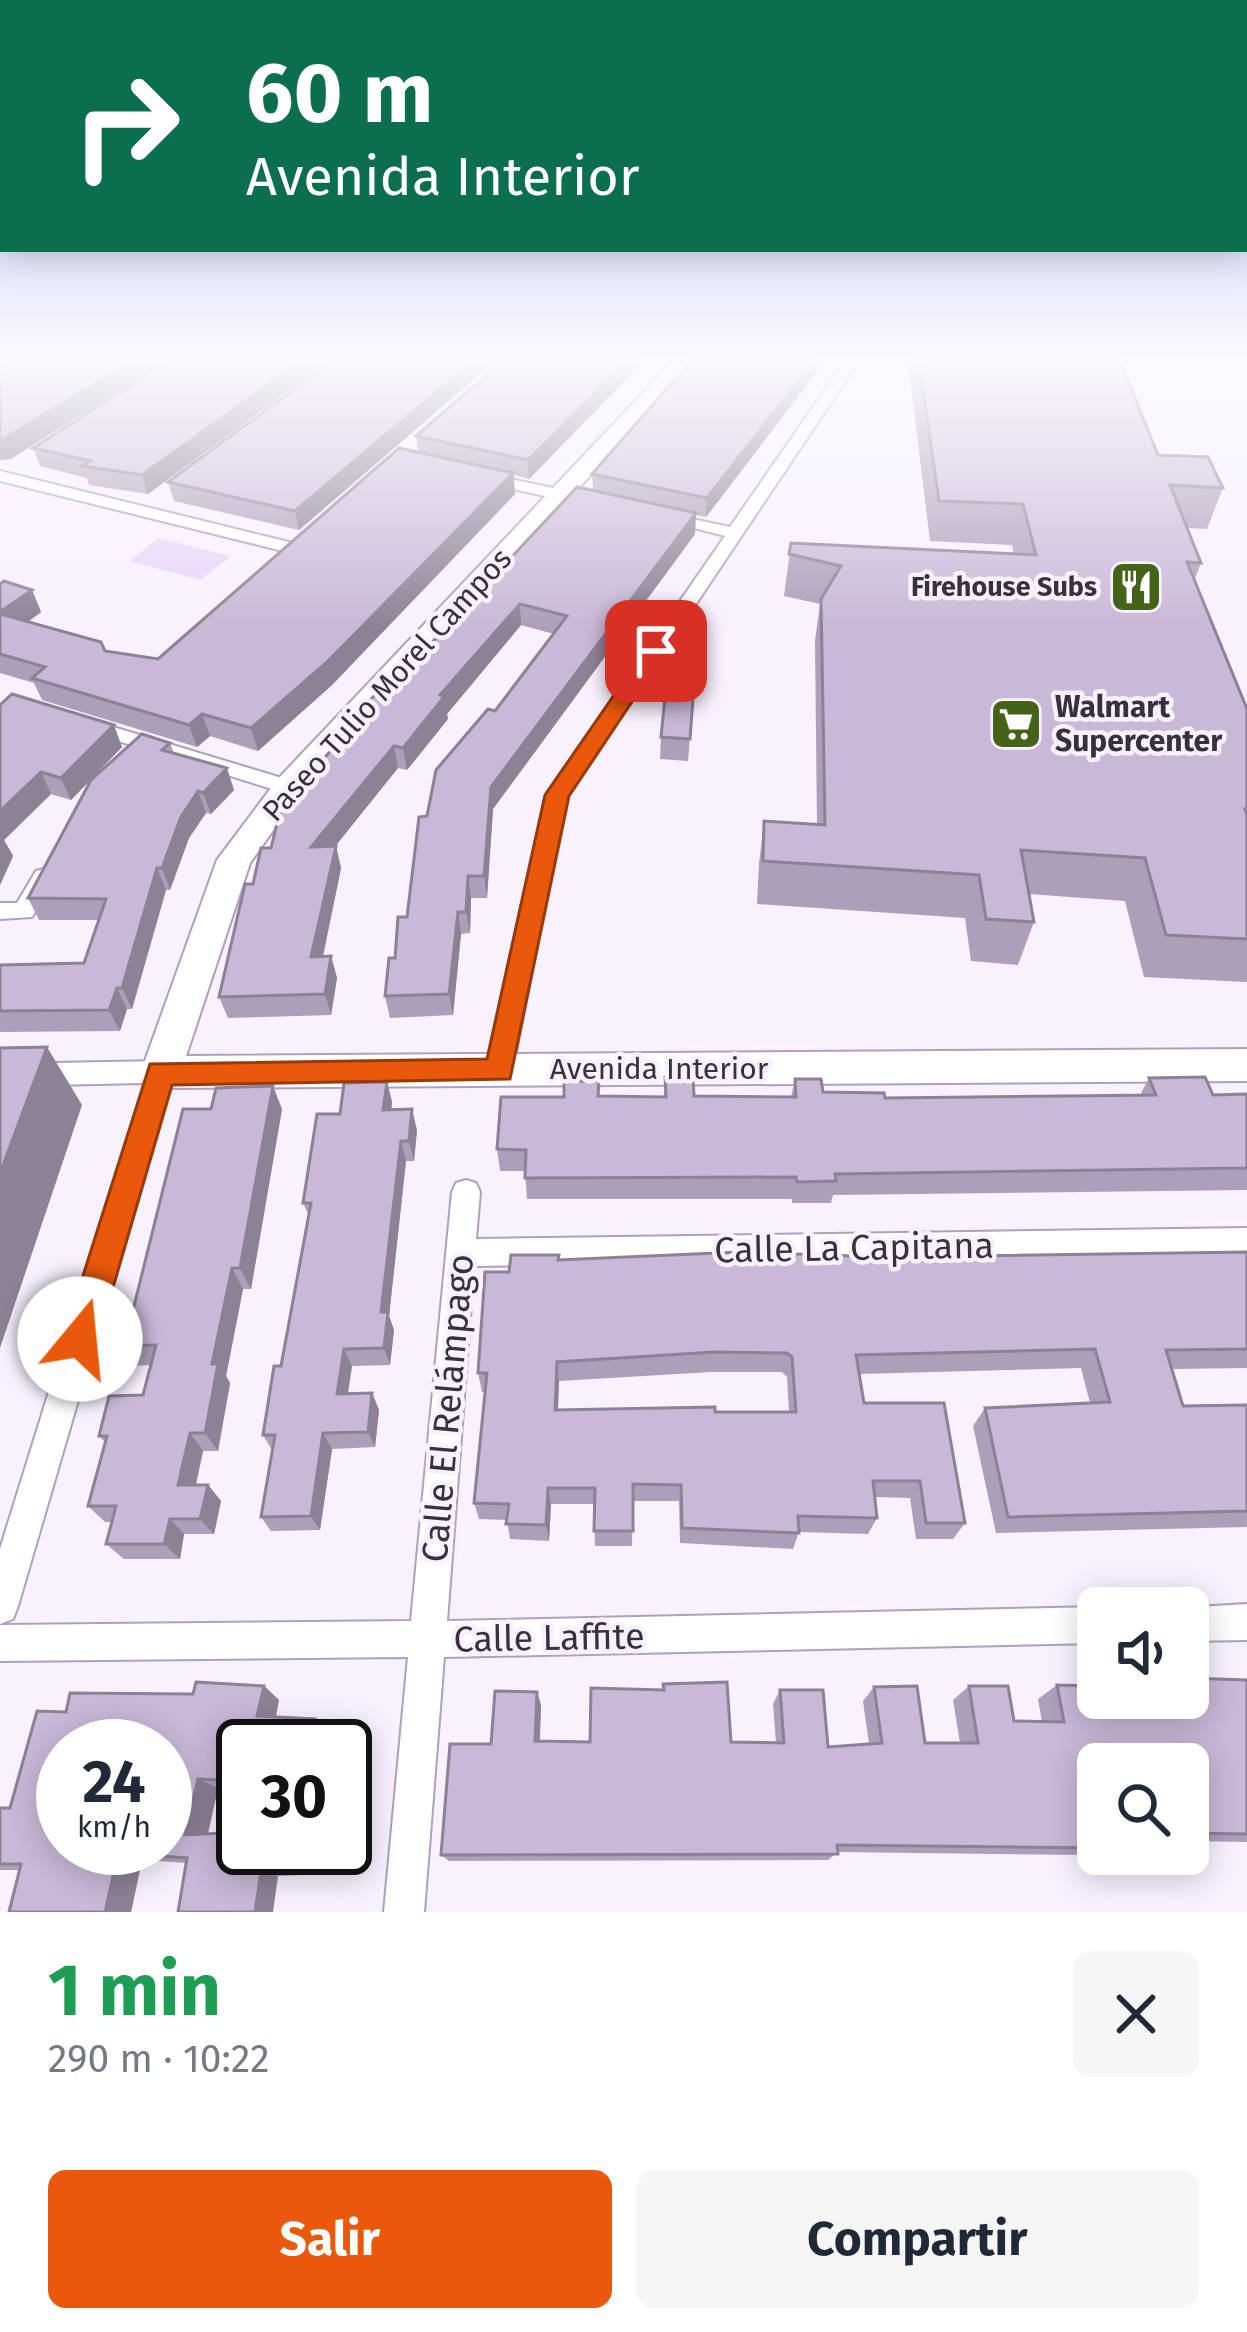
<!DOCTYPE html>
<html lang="es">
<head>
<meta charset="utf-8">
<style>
	:root { --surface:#fff; --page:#f6f6f7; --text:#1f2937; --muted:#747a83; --accent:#ea580c }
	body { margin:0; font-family:"Fira Sans",sans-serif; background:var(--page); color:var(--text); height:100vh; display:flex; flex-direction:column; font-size:45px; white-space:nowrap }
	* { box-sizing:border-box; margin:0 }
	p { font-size:39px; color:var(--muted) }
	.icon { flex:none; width:66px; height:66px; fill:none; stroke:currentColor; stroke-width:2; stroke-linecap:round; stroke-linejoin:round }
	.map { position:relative; height:1912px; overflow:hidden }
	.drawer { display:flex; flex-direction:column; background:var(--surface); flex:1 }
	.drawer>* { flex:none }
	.guide { position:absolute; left:0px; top:0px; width:1248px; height:252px; box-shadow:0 6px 30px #0003; background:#0b6e4f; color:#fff; overflow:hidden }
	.controls { position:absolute; left:1077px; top:1587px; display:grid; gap:24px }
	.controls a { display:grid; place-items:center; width:132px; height:132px; border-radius:18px; background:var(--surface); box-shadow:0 6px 30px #0003; font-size:60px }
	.speed { position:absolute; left:36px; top:1719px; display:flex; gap:24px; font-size:60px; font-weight:700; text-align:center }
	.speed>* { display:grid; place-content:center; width:156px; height:156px; border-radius:50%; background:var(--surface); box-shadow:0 6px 30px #0003; line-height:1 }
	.speed small { font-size:30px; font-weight:400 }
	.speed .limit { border:6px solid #111; border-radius:18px; background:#fff; color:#111 }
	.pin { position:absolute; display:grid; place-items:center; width:102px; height:102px; color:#fff; margin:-51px; border-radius:24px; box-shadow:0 6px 18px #0006 }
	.me { position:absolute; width:132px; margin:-66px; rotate:17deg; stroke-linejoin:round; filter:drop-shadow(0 0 9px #0008) }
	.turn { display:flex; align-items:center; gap:42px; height:252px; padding:0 48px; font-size:54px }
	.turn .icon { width:156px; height:156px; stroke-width:2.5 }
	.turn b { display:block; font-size:84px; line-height:102px }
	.round { display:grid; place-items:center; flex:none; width:126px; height:126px; border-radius:18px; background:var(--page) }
	.head { display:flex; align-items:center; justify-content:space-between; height:204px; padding:0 48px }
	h1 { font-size:72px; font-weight:700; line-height:90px; color:#1e9e55 }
	.button { display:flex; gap:24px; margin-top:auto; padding:24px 48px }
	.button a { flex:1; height:138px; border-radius:18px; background:var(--accent); color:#fff; font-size:48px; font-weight:700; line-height:138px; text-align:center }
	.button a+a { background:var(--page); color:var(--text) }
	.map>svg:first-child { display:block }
	.green { fill:#e8d4f9 }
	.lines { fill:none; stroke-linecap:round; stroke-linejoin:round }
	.street-casing { stroke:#b09fbe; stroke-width:4 }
	.secondary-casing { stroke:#b09fbe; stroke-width:4 }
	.street { fill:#fff; fill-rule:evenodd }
	.secondary { fill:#fff; fill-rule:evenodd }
	.wall { fill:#ad9eb9; fill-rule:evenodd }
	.shaded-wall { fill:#8d8196 }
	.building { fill:#c9b8d7; stroke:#8d8196; stroke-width:3; fill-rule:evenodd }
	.route { fill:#ea580c; stroke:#983908; stroke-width:3 }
	.labels { text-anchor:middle; stroke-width:9; stroke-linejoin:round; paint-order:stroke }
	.far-poi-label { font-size:27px; font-weight:bold; fill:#37303d; stroke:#f8f1ff; text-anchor:end }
	.street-label { font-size:30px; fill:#37303d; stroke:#f8f1ff }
	.poi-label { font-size:30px; font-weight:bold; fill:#37303d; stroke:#f8f1ff; text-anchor:start }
	.near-street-label { font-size:36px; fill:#37303d; stroke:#f8f1ff }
</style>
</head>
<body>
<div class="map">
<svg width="1247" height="1912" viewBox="0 0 1247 1912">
	<rect width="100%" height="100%" fill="#f8f1ff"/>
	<path class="green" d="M158,538L231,556L200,580L130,561Z"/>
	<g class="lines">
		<g class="street-casing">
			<g id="street">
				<path d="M845,361H859L567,796L512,1071L508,1079L499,1082L490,1079L486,1071L546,795L725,536L656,518L664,513L730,527Z"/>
				<path d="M0,471L301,545L303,549L295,554L0,481Z"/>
				<path d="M482,473L577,493L585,498L577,503L476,481V475Z"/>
				<path d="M90,720L295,782L299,787L288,794L83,730V722Z"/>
				<path d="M44,869L55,877L32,917L0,919V903H17L36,871Z"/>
				<path d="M161,1061L170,1064L174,1072L18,1606L13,1619L0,1624V1549L145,1083L0,1086V1064Z"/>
				<path d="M466,1180L476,1183L480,1192L476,1239L1247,1228V1254L474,1266L447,1621L1098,1607V1643L444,1657L424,1912H384L408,1657L0,1661V1625L411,1621L452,1192L456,1183Z"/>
				<path d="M1247,1604V1640L1188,1641V1608H1181Z"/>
			</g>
		</g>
		<g class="secondary-casing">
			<path id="secondary" d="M673,361H695L299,794L250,863L186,1056L1247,1049V1081L161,1088L147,1083L141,1072L217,860L277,780Z"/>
		</g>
		<use href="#street" class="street"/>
		<use href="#secondary" class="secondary"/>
	</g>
	<g class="wall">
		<path d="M168,361H329L148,494L89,485L87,478L40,466L33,448Z"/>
		<path d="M333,361H495L299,530L174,501L168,482Z"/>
		<path d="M503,361H644L529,479L514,475L515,494L332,685L258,751L210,736L197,747L42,700L34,683L0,673V584L32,590L41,612L28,622L105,651L158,659L418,452L416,436Z"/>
		<path d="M691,361H825L706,517L696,515L695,534L493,809L487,898H471L470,933L461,934L453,1015L390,1018L385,996L407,917L427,816L495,711L554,634L521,625L447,714L448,719L407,770L398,768L335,846L341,868L323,957L331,956L337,978L331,1015L228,1018L219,997L253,884L271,848L368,709L367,703L393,684L593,490L592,474Z"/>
		<path d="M908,361H1120L1158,455L1223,488L1207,529L1187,528L1201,563L1194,581L1247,709V982L1144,977L1125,901L1029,894L1034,922L1018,965L971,961L965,918L757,904L759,864L764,821L817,824L815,641L820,604L784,596L791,543L1014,554L1012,545L930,541Z"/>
		<path d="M693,699L688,761L660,759L661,737Z"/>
		<path d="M0,705L122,747L71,800L51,794L4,840L13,856L0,885Z"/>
		<path d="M170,743L174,753L234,790L211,814L206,813L189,838L170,890H166L132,1009H127L120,1031L0,1032V965L84,963L99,920H39L28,898Z"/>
		<path d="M665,1077L694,1096L791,1097L795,1079L823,1092L885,1098L1140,1095L1149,1078L1213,1095L1247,1094V1190L833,1195L831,1203H792V1199H527L525,1171H500L497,1149L599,1096L664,1097Z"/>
		<path d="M387,1082L392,1102L391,1110L417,1130L414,1161H406L389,1316L394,1330L390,1365L352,1366L348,1394L372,1393L379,1410L375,1447L332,1449L320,1530L271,1531L261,1517L272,1450L263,1435L281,1366L309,1216L303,1203L340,1114Z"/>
		<path d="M282,1109L251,1289H243L226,1376L230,1383L218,1451H203L196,1485H208L221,1501L214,1534H184L180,1559H124L106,1544L112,1522H105L88,1506L105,1442L99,1436L143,1395L151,1365L131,1366L116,1346L133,1310Z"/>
		<path d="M1247,1252V1368L1172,1369L1183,1406L1247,1405V1527L996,1533L973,1426L985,1408L1090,1403L1081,1368L859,1374L864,1403L965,1523L953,1539H916L910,1498L875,1497L877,1518L868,1534L799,1532L793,1549L680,1543L679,1501H633L632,1546H595L594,1504H551L549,1541L510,1539L507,1520L479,1519L474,1503L486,1392H482L478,1373L509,1272L559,1260ZM711,1372H782L787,1377L789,1412L558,1410L559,1381Z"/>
		<path d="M1247,1680V1842L1188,1841V1764H1098V1852L1086,1855L838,1852L828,1860L449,1861L441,1855L491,1744L537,1692L541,1705L540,1741L776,1743L773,1704L780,1690L828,1747L869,1744L863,1701L874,1687L925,1743H960L953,1700L969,1686L1014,1721L1042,1722L1038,1699L1057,1685L1098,1698Z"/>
		<path d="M264,1686L279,1700L276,1717L329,1731L326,1746H243V1790L218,1788L208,1833L330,1848L328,1874L278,1876L187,1863L142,1860L131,1912H9L20,1870H0V1808H10L66,1712L193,1694Z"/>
	</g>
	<g class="shaded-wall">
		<path d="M133,361H166L11,459L0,460V441Z"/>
		<path d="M301,361H329L148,494L142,475Z"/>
		<path d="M473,361H495L299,530L295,511Z"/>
		<path d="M627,361H644L529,479L528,460Z"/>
		<path d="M814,361H825L706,517L707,498Z"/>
		<path d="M513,473L515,494L332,685L258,751L251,728Z"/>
		<path d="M696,513L695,534L493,809L487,898L484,876L491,787Z"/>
		<path d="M32,590L41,612L8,636L0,619V612Z"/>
		<path d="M520,604L521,625L447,714L448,719L407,770L403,748L440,695Z"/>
		<path d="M202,714L210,736L197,747L189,725Z"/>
		<path d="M114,725L122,747L71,800L61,778Z"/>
		<path d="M394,746L398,768L317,869L311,847Z"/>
		<path d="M227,768L234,790L211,814L203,793Z"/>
		<path d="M41,772L51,794L4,840L13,856L0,885V811Z"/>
		<path d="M198,791L206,813L189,838L170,890L162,868L181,817Z"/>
		<path d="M336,846L341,868L318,979L311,957Z"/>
		<path d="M157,868L166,890L132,1009L122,988Z"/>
		<path d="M468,876L471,898L470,933L466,912Z"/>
		<path d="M458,912L461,934L453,1015L449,994Z"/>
		<path d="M331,956L337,978L331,1015L325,994Z"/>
		<path d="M117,988L127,1009L120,1031L109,1010Z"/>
		<path d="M47,1047L82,1105L0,1348V1173Z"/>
		<path d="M387,1082L392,1102L389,1131L383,1110Z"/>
		<path d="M273,1086L282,1109L251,1289L240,1268Z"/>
		<path d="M412,1109L417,1130L414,1161L409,1141Z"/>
		<path d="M401,1141L406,1161L389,1316L394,1330L390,1365L384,1348L381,1312Z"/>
		<path d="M232,1268L243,1289L226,1376L230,1383L218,1451L205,1433L212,1364Z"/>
		<path d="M344,1349L352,1366L345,1410L337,1394Z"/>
		<path d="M557,1362L559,1381L557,1428L555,1410Z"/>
		<path d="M372,1393L379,1410L375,1447L368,1432Z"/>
		<path d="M190,1433L203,1451L192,1501L178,1485Z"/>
		<path d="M323,1433L332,1449L320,1530L311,1516Z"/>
		<path d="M208,1485L221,1501L214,1534L200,1519Z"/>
		<path d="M548,1488L551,1504L549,1541L546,1525Z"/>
		<path d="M170,1519L184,1534L180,1559L164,1544Z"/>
		<path d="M264,1686L279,1700L273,1728L257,1716Z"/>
		<path d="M537,1692L541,1705L539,1753L535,1741Z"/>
		<path d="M315,1719L329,1731L326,1746H310Z"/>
		<path d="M198,1779L218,1788L206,1842L185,1835Z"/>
		<path d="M315,1848H330L328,1874L313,1868Z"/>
		<path d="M118,1853L142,1860L131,1912H105Z"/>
		<path d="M261,1871L278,1876L273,1912H255Z"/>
	</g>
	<g class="building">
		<path d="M0,361H133L0,441Z"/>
		<path d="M168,361H301L142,475L83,466L90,461L33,448Z"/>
		<path d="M333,361H473L295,511L168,482Z"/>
		<path d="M503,361H627L528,460L416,436Z"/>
		<path d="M691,361H814L707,498L592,474Z"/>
		<path d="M919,361H1120L1158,455L1208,457L1223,488L1170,485L1201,563L1187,562L1247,709V809H1245L1247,815V939L1166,935L1145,858L1021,850L1034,922L986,919L979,875L763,861L764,821L825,825L821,599L841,566L789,554L791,543L1036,555L1023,504L939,501Z"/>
		<path d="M399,448L513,473L327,662L251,728L202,714L189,725L32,678L45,667L0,654V614L101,642L105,651L158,659Z"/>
		<path d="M577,487L696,513L491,787L484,876H468L466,912H458L449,994L385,996L389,958H395L398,917H407L419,817L427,816L436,770L488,709L495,711L567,616L520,604L440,695L444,697L403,748L394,746L311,847L336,846L311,957L331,956L325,994L219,997L245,884H253L261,848H271L281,807L372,704L367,703L387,683L393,684Z"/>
		<path d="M4,581L32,590L0,612V584Z"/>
		<path d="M12,694L114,725L61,778L41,772L0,811V705Z"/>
		<path d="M665,697L693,699L690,739L661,737Z"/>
		<path d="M142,734L170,743L162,750L227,768L203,793L198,791L181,817L162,868H157L122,988H117L109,1010L0,1011V965L84,963L106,899L28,898L91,780Z"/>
		<path d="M47,1047L0,1173V1048Z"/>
		<path d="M665,1077H693L694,1096L796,1097L795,1079H821L823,1092L884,1093L885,1098L1156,1095L1149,1078L1205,1077L1213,1095L1247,1094V1168L835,1174L836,1181L797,1182L796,1177L525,1178L526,1150L497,1149L501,1097H564V1081H599L598,1096L666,1097Z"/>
		<path d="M387,1082L383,1110L412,1109L409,1141H401L381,1312H388L384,1348L344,1349L337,1394L372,1393L368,1432L323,1433L311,1516L261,1517L275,1435H263L274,1366H281L311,1203H303L317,1114H340L344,1083Z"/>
		<path d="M273,1086L240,1268H232L212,1364H218L205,1433H190L178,1485H208L200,1519H170L164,1544H106L116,1506H88L107,1436H99L109,1396L143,1395L156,1345L116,1346L125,1310H133L183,1109H211L216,1088Z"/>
		<path d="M740,1252L881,1257L1247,1252V1349L1166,1350L1183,1406L1247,1405V1511L1008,1517L985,1408L1110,1402L1095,1349L856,1355L864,1403H944L965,1523H926L920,1481H873L877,1518L798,1516L799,1533L682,1528L681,1485L633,1484V1531H594L595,1488H548L546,1525L506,1524L509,1504L474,1503L487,1373H478L485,1272H509L511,1255H559L558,1260ZM714,1352L787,1353L792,1357L796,1412H715V1407L555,1410L557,1362Z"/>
		<path d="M1188,1678L1247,1680V1834L1188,1833V1764H1098V1848L837,1845L838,1854L441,1855L450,1744H491L495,1691L537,1692L535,1741L590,1742L591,1688L664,1690L663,1684L727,1682L731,1742L784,1743L780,1690H823L828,1747L882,1743L874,1687L917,1686L925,1743H978L969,1686H1008L1014,1721L1064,1722L1057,1685L1098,1686V1698H1188Z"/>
		<path d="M196,1682L264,1686L257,1716L315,1719L310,1746H243V1781L198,1779L185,1835L243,1832V1848H315L313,1868L261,1871L255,1912H178L187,1858L118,1853L105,1912H9L21,1864H0V1808H10L37,1711L66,1712L70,1693L193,1694ZM63,1746H165V1848H63Z"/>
	</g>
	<linearGradient id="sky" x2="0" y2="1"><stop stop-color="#a7bbf1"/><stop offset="0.57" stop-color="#fcf9ff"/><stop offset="1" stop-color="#fcf9ff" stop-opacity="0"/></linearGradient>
	<rect width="1247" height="629" fill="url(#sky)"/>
	<path class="route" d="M656,644L666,651L569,796L510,1079L172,1085L98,1339L93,1351L80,1356L68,1351L63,1339L150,1064L487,1059L545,795L648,646Z"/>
	<defs>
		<g id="restaurant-square" transform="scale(2.7)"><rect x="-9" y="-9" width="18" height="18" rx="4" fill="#446318" stroke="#f8f1ff"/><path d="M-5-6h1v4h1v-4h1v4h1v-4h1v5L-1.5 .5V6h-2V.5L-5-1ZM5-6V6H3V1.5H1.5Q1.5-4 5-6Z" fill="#fff"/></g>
		<g id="supermarket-square" transform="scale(2.7)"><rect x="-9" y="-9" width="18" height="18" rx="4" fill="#446318" stroke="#f8f1ff"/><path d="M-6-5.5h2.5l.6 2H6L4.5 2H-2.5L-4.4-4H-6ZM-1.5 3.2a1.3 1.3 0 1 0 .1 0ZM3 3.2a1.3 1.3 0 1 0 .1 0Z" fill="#fff"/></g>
	</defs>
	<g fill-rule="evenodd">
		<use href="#restaurant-square" x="1136" y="587"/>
		<use href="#supermarket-square" x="1016" y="724"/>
	</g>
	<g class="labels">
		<g class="far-poi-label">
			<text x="1097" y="596">Firehouse Subs</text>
		</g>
		<g class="street-label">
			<text transform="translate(387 685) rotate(-48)" y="10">Paseo Tulio Morel Campos</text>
			<text x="659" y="1079">Avenida Interior</text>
		</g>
		<g class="poi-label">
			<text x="1055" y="717">Walmart<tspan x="1055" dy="34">Supercenter</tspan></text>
		</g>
		<g class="near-street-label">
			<text transform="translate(854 1247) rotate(-1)" y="13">Calle La Capitana</text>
			<text transform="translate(447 1408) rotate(-85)" y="13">Calle El Relámpago</text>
			<text transform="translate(549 1637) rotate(-1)" y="13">Calle Laffite</text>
		</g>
	</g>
</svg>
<div class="controls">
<a><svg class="icon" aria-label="sound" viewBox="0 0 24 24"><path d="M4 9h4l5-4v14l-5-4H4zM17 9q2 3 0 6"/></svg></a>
<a><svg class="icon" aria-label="search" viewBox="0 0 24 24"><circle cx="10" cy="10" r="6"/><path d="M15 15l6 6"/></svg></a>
</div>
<div class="speed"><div>24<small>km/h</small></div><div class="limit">30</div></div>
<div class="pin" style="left:656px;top:651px;background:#d93025"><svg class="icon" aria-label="arrive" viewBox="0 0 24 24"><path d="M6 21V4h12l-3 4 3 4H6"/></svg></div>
<svg class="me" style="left:80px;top:1339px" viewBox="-20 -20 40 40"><circle r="19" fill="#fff"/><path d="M0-13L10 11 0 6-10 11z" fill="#ea580c"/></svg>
<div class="guide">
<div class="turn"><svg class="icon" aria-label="right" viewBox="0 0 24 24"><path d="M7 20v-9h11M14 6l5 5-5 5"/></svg><div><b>60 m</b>Avenida Interior</div></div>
</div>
</div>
<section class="drawer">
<div class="head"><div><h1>1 min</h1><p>290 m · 10:22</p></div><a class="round"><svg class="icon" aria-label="close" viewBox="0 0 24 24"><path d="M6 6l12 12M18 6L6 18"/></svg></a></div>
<div class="button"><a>Salir</a><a>Compartir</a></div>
</section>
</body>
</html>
